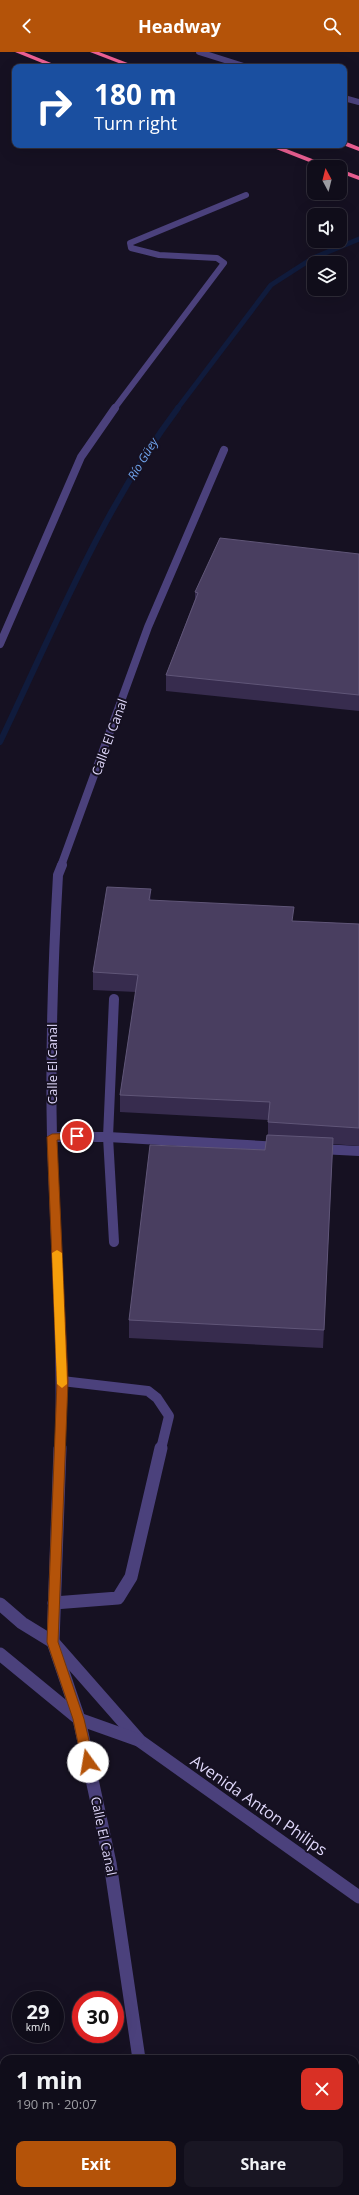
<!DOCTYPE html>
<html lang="en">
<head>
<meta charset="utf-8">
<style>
	:root { --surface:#100d1a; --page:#191623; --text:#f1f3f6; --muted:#9c9ca2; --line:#302d39; --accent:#b45309 }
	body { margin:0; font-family:"Open Sans",sans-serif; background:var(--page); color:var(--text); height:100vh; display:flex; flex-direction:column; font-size:15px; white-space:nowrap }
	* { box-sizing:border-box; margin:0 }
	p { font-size:13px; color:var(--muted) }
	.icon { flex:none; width:22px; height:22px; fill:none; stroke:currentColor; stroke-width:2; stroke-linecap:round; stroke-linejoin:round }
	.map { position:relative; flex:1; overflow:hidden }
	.side { position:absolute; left:0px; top:2003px; width:359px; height:140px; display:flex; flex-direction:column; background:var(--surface); border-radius:12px 12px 0 0; box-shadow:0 4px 16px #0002,0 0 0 1px var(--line) }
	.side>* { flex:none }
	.top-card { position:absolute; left:12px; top:12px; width:335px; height:84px; border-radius:8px; box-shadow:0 4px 16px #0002,0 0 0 1px var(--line); background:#1a4fa0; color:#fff; overflow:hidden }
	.needle { width:26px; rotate:353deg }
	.controls { position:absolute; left:307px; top:108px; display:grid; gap:8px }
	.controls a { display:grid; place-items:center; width:40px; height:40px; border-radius:8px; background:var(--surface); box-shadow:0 4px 16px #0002,0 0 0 1px var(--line); font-size:20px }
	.speed { position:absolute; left:12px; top:1939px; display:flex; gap:8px; font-size:20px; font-weight:700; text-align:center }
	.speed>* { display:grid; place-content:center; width:52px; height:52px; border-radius:50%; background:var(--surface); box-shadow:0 4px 16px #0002,0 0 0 1px var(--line); line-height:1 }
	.speed small { font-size:10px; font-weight:400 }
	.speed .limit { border:6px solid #d22; background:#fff; color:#111 }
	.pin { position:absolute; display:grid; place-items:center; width:34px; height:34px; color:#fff; margin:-17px; border:2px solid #fff; border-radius:50%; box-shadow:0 1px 4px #0007 }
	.me { position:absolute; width:44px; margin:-22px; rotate:347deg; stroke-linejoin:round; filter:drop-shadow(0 0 3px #0008) }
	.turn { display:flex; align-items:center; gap:14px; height:84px; padding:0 16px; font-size:18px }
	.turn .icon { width:52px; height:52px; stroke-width:2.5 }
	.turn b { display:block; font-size:28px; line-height:34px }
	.round { display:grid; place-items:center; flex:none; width:42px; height:42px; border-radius:8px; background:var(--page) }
	.summary { display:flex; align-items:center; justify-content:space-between; height:68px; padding:0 16px }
	h1 { font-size:24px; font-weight:700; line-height:30px }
	.action { display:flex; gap:8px; margin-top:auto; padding:8px 16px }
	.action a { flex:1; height:46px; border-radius:8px; background:var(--accent); color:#fff; font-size:16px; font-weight:700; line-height:46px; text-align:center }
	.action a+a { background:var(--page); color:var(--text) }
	header { display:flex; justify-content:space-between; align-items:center; height:52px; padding:0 16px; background:var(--accent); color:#fff; font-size:18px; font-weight:700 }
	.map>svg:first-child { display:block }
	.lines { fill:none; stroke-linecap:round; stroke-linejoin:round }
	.stream-far1 { stroke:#101b3c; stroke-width:5 }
	.stream { stroke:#101b3c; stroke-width:6 }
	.service-far1 { stroke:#4b417c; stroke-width:10 }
	.service { stroke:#4b417c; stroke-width:13 }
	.minor-far3 { stroke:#4b417c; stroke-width:6 }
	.minor-far2 { stroke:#4b417c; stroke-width:8 }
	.minor-far1 { stroke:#4b417c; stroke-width:10 }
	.minor { stroke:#4b417c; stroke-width:13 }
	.motorway { fill:#ec6093; fill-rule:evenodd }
	.wall { fill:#372c4e }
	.shaded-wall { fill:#221935 }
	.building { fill:#493e60; stroke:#605678 }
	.route { fill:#b45309; stroke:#753606 }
	.slow { fill:#f59e0b }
	.labels { text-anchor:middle; stroke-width:4; stroke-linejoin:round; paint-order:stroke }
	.far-water-label { font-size:12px; font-style:italic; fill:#71a5ee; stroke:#161122 }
	.street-label { font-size:13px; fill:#dfd7fa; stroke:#161122 }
	.near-street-label { font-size:16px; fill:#dfd7fa; stroke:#161122 }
</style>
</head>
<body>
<header><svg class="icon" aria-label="back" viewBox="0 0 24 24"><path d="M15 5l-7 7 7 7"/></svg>Headway<svg class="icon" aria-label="search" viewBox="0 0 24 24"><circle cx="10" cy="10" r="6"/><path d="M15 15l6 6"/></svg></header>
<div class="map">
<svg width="359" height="2143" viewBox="0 0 359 2143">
	<rect width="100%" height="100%" fill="#161122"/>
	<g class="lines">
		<path class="stream-far1" d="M177,357L271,233L313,206L359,187"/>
		<path class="stream" d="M0,690C54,577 102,457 178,356"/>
		<g class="service-far1">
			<path d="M114,947L108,1085L114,1190"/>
			<path d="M52,1085H108L280,1095"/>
			<path d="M320,1097L359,1099"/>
			<path d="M62,1329L148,1339L157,1346L169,1364L161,1397"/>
		</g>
		<path class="service" d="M54,1551L118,1546L131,1525L161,1396"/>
		<g class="minor-far3">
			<path d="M199,0L247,15"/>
			<path d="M344,46L359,50"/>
			<path d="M114,357L224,211L217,206L159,203L131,196L130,191L246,143"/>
		</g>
		<g class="minor-far2">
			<path d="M0,592L81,405L115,356"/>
			<path d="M61,814L148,575L224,398"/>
		</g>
		<path class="minor-far1" d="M60,1397C63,1293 55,1190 52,1086C50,998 53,910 58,823L62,813"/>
		<g class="minor">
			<path d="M60,1396L53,1590L79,1667L110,1811L139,2007"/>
			<path d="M0,1552L22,1571L53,1590L140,1689L359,1845"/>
			<path d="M0,1602L79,1667L138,1688"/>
			<path d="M158,2139V2143"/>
		</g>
		<g class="motorway">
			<path d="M15,0H24L61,15H52Z"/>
			<path d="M90,0H99L138,15H129Z"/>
			<path d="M344,89L359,95V99L343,93Z"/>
			<path d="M266,93H276L333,115H322Z"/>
			<path d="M340,117L359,124V128L340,121Z"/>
		</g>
	</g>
	<g class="wall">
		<path d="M359,502V659L166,639V623L195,547V540Z"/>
		<path d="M151,837V848L293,869L359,872V1094L333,1092L323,1296L129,1286V1268L265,1098L268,1083V1068L120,1060V1043L136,940L93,938V920Z"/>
	</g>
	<path class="shaded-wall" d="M151,837V854L149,848Z"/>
	<g class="building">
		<path d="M220,486L359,502V643L166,623L198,541L195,540Z"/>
		<path d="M107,835L151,837L149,848L294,855L292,869L359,872V1076L268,1070L270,1050L120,1043L138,923L93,920Z"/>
		<path d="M267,1083L333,1086L324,1278L129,1268L150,1093L265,1098Z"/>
	</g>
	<path class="route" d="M77,1081L81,1084L80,1087L57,1088L68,1329L58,1590L84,1667L94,1710L88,1715L82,1710L73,1667L47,1590L57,1329L47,1085L52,1082Z"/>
	<path class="slow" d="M57,1198L62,1201L67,1332L62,1336L57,1332L52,1201Z"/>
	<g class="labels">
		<g class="far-water-label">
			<text transform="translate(143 407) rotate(-59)" y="4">Río Güey</text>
		</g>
		<g class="street-label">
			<text transform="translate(109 685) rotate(-70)" y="5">Calle El Canal</text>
			<text transform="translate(52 1012) rotate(-90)" y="5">Calle El Canal</text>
			<text transform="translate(104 1784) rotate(78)" y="5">Calle El Canal</text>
		</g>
		<g class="near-street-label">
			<text transform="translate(259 1753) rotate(35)" y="6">Avenida Anton Philips</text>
		</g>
	</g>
</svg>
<div class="controls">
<a><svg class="needle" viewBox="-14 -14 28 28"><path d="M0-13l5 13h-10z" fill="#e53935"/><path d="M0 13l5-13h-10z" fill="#9c9ca2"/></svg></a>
<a><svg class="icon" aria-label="sound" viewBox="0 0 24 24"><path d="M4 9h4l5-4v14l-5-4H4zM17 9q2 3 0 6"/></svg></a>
<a><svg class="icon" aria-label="layers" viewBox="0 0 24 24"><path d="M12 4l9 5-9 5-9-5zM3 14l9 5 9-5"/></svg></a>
</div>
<div class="speed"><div>29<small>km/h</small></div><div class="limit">30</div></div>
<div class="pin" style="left:77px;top:1084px;background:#d93025"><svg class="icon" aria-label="arrive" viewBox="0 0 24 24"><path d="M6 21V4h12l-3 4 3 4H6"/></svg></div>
<svg class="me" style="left:88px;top:1710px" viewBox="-20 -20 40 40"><circle r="19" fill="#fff"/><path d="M0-13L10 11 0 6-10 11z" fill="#b45309"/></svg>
<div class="top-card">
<div class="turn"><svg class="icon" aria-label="right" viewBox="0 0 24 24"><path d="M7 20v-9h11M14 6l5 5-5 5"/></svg><div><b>180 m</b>Turn right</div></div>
</div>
<section class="side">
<div class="summary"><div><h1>1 min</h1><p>190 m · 20:07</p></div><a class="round" style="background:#d93025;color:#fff"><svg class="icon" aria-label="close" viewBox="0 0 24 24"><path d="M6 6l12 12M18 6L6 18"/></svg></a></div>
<div class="action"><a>Exit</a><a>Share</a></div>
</section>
</div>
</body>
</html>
